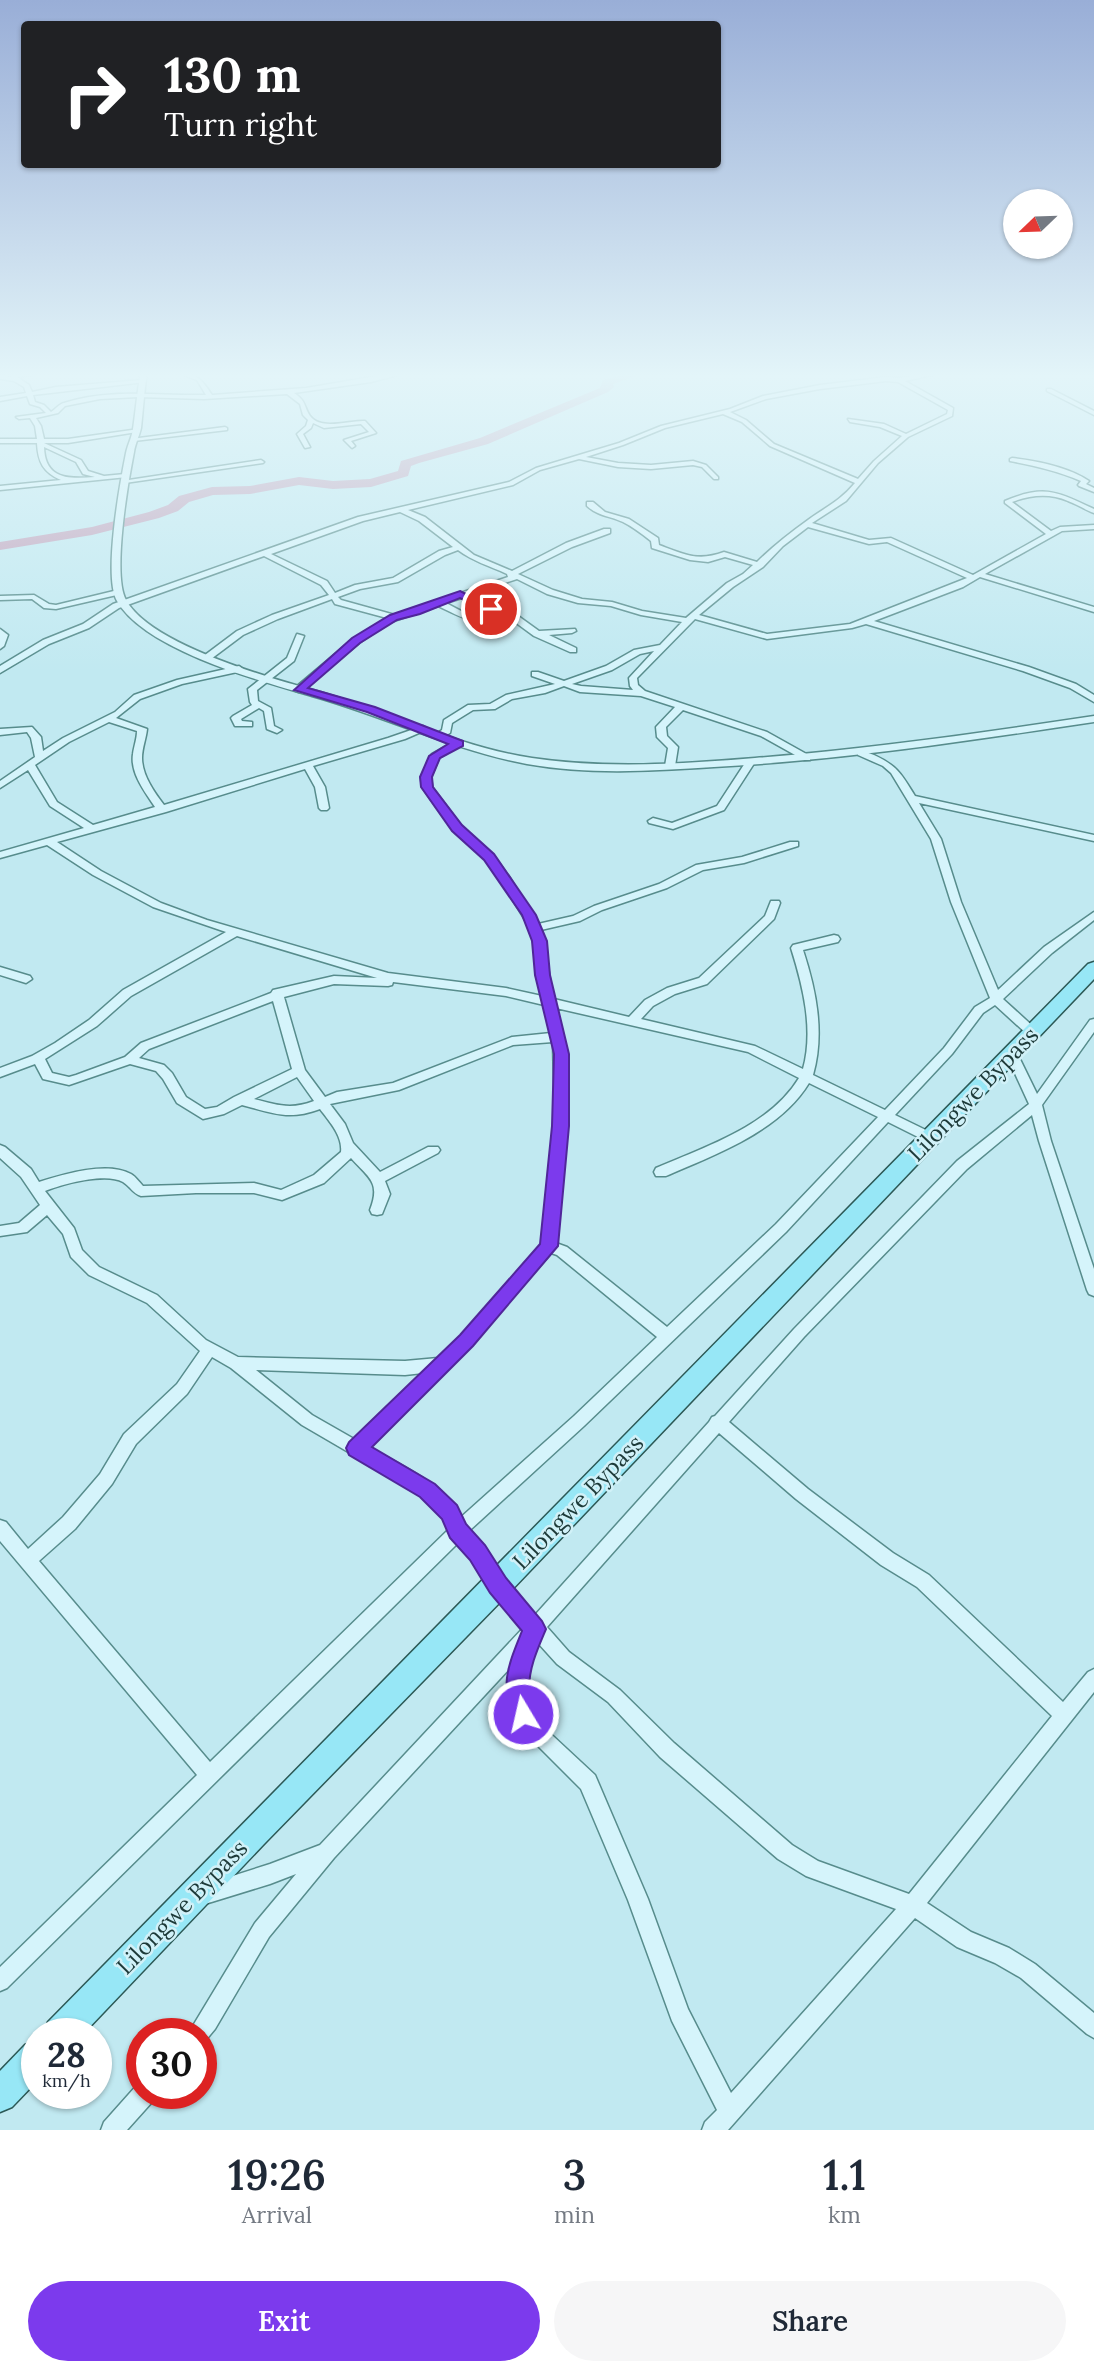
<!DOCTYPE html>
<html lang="en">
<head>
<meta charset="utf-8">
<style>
	:root { --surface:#fff; --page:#f6f6f7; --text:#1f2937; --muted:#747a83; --accent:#7c3aed }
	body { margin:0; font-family:Lora,serif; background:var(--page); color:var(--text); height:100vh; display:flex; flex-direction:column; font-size:26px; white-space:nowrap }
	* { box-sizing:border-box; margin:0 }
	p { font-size:23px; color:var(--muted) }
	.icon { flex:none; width:38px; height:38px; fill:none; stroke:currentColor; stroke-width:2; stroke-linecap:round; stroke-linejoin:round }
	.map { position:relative; height:2130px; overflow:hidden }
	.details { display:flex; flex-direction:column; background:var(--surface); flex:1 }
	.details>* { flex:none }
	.guide { position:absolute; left:21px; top:21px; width:700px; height:147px; border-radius:7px; box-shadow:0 2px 5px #0004; background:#202124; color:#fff; overflow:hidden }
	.needle { width:46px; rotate:247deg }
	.buttons { position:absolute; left:1003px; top:189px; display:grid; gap:14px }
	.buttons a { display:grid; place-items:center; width:70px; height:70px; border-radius:50%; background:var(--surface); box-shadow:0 2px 5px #0004; font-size:35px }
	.speed { position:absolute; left:21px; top:2018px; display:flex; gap:14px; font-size:35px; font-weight:700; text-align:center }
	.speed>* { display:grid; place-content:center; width:91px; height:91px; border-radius:50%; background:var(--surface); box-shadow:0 2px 5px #0004; line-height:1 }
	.speed small { font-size:18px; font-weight:400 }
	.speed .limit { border:10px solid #d22; background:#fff; color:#111 }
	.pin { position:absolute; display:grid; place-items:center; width:60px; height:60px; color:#fff; margin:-30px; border:4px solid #fff; border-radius:50%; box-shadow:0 2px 7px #0007 }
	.me { position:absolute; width:77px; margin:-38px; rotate:351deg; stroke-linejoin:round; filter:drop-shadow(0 0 5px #0008) }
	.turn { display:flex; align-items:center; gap:24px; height:147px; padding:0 28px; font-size:32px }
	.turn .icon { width:91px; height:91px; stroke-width:2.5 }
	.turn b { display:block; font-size:49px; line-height:60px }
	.eta { display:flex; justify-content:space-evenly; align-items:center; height:119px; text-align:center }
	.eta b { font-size:42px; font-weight:600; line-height:49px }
	.action { display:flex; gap:14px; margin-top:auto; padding:14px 28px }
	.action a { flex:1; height:80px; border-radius:42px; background:var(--accent); color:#fff; font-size:28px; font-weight:600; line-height:80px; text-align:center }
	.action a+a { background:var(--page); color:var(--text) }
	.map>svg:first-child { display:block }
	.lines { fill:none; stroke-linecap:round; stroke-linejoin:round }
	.river { fill:#c3a4bd; fill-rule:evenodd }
	.minor-casing { stroke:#578c8c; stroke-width:3 }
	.tertiary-casing { stroke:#578c8c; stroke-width:3 }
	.primary-casing { stroke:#2c5956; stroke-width:3 }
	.minor { fill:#d5f4fb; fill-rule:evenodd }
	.tertiary { fill:#d5f4fb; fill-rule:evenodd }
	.primary { fill:#97e7f6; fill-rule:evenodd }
	.route { fill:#7c3aed; stroke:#51269a; stroke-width:2 }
	.labels { text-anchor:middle; stroke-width:5; stroke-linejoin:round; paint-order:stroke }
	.near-street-label { font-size:23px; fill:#1d3a39; stroke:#d1f1f8 }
</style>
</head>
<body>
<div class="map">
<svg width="1094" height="2130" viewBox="0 0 1094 2130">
	<rect width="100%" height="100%" fill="#c1e9f1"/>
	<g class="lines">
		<path class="river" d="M629,373H645L613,384L614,387L608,392L488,444L419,463L411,466L408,476L371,487L333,489L299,485L250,494L213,495L189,502L178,511L159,518L92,535L0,550V542L92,527L149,512L168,505L179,496L212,487L250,486L299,477L333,481L370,479L398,471L401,461L480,438L600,388L603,380Z"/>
		<g class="minor-casing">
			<g id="minor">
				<path d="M28,373H45L17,377L29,385L32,392L56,387L142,380L145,382L33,395L35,402L44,405L51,412C56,409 59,404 64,403C110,388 159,396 206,395L197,380L179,373C197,373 203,381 212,395L306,388L395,373H405L371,382L294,393C307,402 303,405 310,416C321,431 350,420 365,421L376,433L351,441L355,446L352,448L344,440L369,432L361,424L324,428L313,423L311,428L303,434L310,447L305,448L297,434L306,426L308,420L303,415L300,404L287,394L204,399L138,397L100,399L65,406L58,413L36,418L41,426L44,439H68L139,429L140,430L137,432L68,443H44L81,460L88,471L104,476L125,474L127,475V477L0,490V486L61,480C43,472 38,462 37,443H0V439H37L35,426L30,418L19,419L16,417L46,413L40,407L30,404L27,396L0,401V397L26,393L24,387L14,381L0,379V375L11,377L14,374ZM44,447L76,462L83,474L95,477C69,479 45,480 44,447Z"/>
				<path d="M930,373H941L905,381L953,408L952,416L908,437L878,463L846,501L812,523L869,540L891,538L973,575L1046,534L1005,503V501C1045,484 1057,492 1094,509V513C1085,510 1077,504 1068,501C1050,493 1030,495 1012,502L1051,531L1060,527L1094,525V529L1062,531L985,574L1094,607V612L980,577L963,587L874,621L1029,667L1076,684L1094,695V702L1070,688L1023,671L866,624L852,628L767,639L695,619L637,678L638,685L645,691L767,732L810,756V760H804L761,736L683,710L666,727L667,736L678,747L675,766L670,769L667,768L665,766L668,748L657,737L656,727L675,707L641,696L580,692L564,686L545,693L512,699L495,709L473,710L452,723L450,733L438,739L433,736L442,730L444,720L468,705L490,704L506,695L555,684L532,676V672H538L564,681L606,666L634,650L660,645L682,622L641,615L611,606L578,603L547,594L517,579L469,595L486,604L514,613L539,631L575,629L576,631L572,633L549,635L576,648V652H570L534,636L508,617C475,626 469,621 438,606L388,623L359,643L299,692L296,691V687L353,639L387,618L335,604L332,599L278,619L243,635L211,659H205V655L237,631L272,615L329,595L321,585L264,556L119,608L89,628L49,644L0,673V666L43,640L83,624L113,604L358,517L509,482L536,468L619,443L661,426L730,409L763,396L820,385L886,377L899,378ZM886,381L898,382L948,410L947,414L906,434L884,424L848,419L850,422L880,427L902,436L874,461L858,479L774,444L746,420L730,412L766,399L820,389ZM723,414L742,422L770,446L855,483C839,502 827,506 808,520C790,533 773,546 757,562L724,552C698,562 683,554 659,545L658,538L629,519L605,512L593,502H587V506C598,516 610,516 623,522C633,527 642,534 651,541L652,548L690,560L708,562L725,557L753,565L743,574L727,583L686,618L642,611L612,602L582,599L553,590L518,574L572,547L610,533V529H604L566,543L512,571L474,555L425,517L408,510L513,485L540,470L579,459L618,467L651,469L693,465L702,467L714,479H718V477L706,465L693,461L651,465L618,463L586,457L623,445L665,428ZM400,512L419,521L453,547L439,551L393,578L355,585L335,593L327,581L271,554L363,521ZM808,527L869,544L887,542L967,578L850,624L767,634L699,615L733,587L763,567L783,546ZM458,550C472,561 490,566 507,574L508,577L395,615L341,600L338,597L360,589L398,582L445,555ZM462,598L480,608L499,614C480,623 463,612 446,603ZM654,651L629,678L630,686L633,690L581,686L572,684L612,670L640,654Z"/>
				<path d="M1047,389H1051L1094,411V415L1047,391Z"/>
				<path d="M225,427L227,428V430L134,441L131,439Z"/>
				<path d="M1012,458C1038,461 1068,467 1089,481L1086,484L1094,488V492L1079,486L1078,485L1081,481C1058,471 1035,466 1010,461V459Z"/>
				<path d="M261,460L264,462L263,463L125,483L122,481Z"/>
				<path d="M118,590L122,592L121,594L56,609L44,608L32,599L0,600V596L34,595L49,604L56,605Z"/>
				<path d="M0,629L8,635L4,646L0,649Z"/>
				<path d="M297,634L304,636L294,661L257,690L258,701L271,708L274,726L282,730L277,733L267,729L264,711L259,708L241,719L242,721L252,722V726H235L231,718L233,716L252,705L250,702L248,689L287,658Z"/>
				<path d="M239,666L243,669L242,671L182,684L140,699L116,718L147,729C146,739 142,748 142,758C142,775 154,792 164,805L388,738L420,727L423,726L428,729L405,739L313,766L325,787L329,808L327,810H321L319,808L315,787L305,769L166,812L57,842L101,871L161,903L207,920L388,973L506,988L542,996L536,975V954L530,928L500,879L485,859L453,830L422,787L421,777L432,754L455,741H461L463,743L439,758L431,777L432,787L461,826L493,855L510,878L538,924L573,916L594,906L659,884L696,865L742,857L790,842H798V846L744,863L703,870L667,888L602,910L580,921L541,930C547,953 548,976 554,999L629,1017L645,1000L667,988L699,978L765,916L771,901H779L780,903L774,919L707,984L675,994L653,1006L641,1019L755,1046L803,1069C814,1030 803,986 791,948L793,945L834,935L838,936L840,939L838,942L803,950C816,990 825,1033 813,1075L885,1110L944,1048L975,1007L990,998L951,902L931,839L891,773L883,766L858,755V751C864,751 868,753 874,755C898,766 902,775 915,796L1094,835V841L919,803L941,839L961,902L998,990L1044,947L1094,912V920L1052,953L1003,999L1036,1029L1038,1032L1036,1035H1028L995,1005L983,1013L952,1054L895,1115L936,1135L937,1138L936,1141H926L888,1122L786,1232L584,1426L469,1531L483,1546L504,1580L535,1615L709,1422L712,1417L715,1416L794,1329L957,1161L1029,1104L1006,1054L1008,1051H1016L1037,1094L1090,1020L1094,1019V1032L1042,1105L1051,1141L1094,1269V1296L1089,1294L1087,1290L1039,1141L1032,1115L967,1169L804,1337L729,1422L808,1489L893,1553L929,1575L1063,1702L1088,1672L1094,1669V1692L927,1903L971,1932L1009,1948L1035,1964L1094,2013V2038L1087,2034L1021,1978L995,1963L957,1947L915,1918L728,2130H702L705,2122L717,2110L672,2021L628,1900L581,1789L527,1735L517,1720L508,1692L510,1668L334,1858L269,1937L215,2029L205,2041L201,2043V2034H188L255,1923L296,1874L270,1884L205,1904L198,1901L195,1894L198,1887L270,1864L320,1845L524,1627L492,1592L471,1558L458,1543L7,1988L0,1991V1967L197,1775L0,1541V1520L6,1522L28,1549L63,1517L100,1474L124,1434L177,1384L200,1351L147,1303L89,1275L71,1257L63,1234L47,1215L27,1232L0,1236V1226L19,1223L40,1205L21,1177L0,1158V1145L5,1147L31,1169L39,1182C64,1174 107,1161 131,1174C136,1177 139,1182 143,1186L254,1183L281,1190L314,1175L341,1152C343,1136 329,1121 320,1109C288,1121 273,1113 242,1105L224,1114L203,1119L177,1103L163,1079L156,1071L130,1064L69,1085L43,1079L35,1064L0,1077V1068L32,1056L55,1043L89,1020L123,990L226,932L153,907L93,875L47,845L0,858V852L84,828L50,806L28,770L0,788V781L35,757L31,738L27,732L0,735V729L32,727L41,737L43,751L63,738L115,712L134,695L177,680ZM109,722L137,731C137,739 134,746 133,754C130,773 145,792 155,807L93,825L57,802L35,765L69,742ZM237,936L377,978L334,976L273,990L271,993L141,1043L125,1057L76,1075L69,1077L52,1073L45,1059L97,1026L131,996ZM393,982L506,996L544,1005L551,1033L512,1037L393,1083L337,1092L325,1097L305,1070L284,997L334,984L388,986L392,985ZM273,1001L292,1069L234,1097L217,1107L205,1109L186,1097L172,1073L164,1065L139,1058L149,1049ZM556,1008L748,1052L799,1078C770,1126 705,1147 656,1168L654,1172L656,1176H666C716,1154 779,1132 809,1083L878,1117L776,1224L667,1327L567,1247L556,1243L567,1126L566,1047ZM553,1042L555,1126L542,1244L461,1337L438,1358L405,1361L238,1357L206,1340L157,1295L99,1267L82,1250L74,1228L45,1191C63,1184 106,1172 123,1182C131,1187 132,1193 141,1196L196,1193H254L282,1200L324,1183L351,1158C369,1178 381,1182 370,1210L372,1214L377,1215L382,1214L390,1194L385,1181L438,1153L440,1150L438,1147H428L380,1172L353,1143L345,1124L330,1104L399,1090L513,1045ZM297,1077L314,1101C291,1110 277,1105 254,1099ZM551,1253L557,1255L657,1337L574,1416L460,1518C443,1482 401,1466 368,1447L471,1345ZM212,1357L231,1368L302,1425L422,1495L443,1517L449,1529L210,1762L39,1561L75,1529L112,1484L136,1444L187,1394ZM256,1370L405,1375L423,1373L354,1439L312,1415ZM719,1433L796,1499L881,1565L917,1587L1052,1716L909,1894L818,1861L792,1845L674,1743L620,1690L569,1652L547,1627ZM538,1643L557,1664L608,1702L660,1757L778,1859L806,1876L896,1909L731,2093L688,2009L648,1899L595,1775L539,1723L531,1710L526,1692L528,1667Z"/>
				<path d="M750,759L755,762L724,810L673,829L649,823L648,821L653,818L672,823L717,806L747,760Z"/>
				<path d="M0,967L30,976L32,979L26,983L0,975Z"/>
				<path d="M142,2083V2093H156L153,2101L127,2130H101L104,2122L137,2085Z"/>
			</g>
		</g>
		<g class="tertiary-casing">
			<path id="tertiary" d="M141,373H147C144,391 143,410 141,428C139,437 135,444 134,452C128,482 112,575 126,600C150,644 266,677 313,690C387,710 457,747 532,758C606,769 681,764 755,758C869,749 981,733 1094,716V722C968,741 842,760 714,767C652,771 588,775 527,764C452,750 384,716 312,696C260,681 145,650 117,601C103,576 120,483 126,453C128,444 132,437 133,429C136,410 137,391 141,373Z"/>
		</g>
		<g class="primary-casing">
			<g id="primary">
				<path d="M1094,962V979L507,1595L264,1844L83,2034H44L48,2022L1088,964Z"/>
				<path d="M37,2040V2081L12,2107L0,2112V2071L25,2045Z"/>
			</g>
		</g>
		<use href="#minor" class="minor"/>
		<use href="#tertiary" class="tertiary"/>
		<use href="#primary" class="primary"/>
	</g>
	<linearGradient id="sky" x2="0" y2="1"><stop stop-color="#99aed7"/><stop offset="0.56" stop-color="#e3f5f9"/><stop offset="1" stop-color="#e3f5f9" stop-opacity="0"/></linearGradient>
	<rect width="1094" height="671" fill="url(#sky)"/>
	<path class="route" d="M460,591L496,609L487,611L460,598L420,614L397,620L360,643L308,688L375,707L463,741V746L440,758L432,777L433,787L462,825L494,854L536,915L547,941L550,975L569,1054V1126L558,1246L473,1346L372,1447L435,1484L457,1505L466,1524L485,1545L506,1578L542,1621L546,1629C538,1648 529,1667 529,1689C529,1702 537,1710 531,1722L523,1726L515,1722C499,1685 508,1666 522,1631L490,1593L470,1560L450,1538L442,1519L420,1497L349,1455L346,1448L349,1442L460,1335L540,1244L552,1126L554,1054L535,975L532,941L522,915L484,860L452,831L421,787L420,777L429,756L448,744L367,712L294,690L352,638L390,615Z"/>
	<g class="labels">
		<g class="near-street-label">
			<text transform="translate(973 1094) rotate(-46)" y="8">Lilongwe Bypass</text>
			<text transform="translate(578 1502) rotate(-46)" y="8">Lilongwe Bypass</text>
			<text transform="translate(182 1907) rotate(-46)" y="8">Lilongwe Bypass</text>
		</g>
	</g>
</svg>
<div class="buttons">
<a><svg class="needle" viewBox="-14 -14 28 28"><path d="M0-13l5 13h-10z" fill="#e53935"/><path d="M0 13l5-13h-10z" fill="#747a83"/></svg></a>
</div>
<div class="speed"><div>28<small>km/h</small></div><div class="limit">30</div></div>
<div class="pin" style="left:491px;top:609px;background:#d93025"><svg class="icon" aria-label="arrive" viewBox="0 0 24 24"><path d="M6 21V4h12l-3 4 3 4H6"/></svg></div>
<svg class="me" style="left:523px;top:1714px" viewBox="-20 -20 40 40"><circle r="17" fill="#7c3aed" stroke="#fff" stroke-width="3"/><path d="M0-11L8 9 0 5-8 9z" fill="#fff"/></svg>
<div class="guide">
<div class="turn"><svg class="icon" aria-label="right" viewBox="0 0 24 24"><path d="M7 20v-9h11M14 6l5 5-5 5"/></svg><div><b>130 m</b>Turn right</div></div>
</div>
</div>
<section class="details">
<div class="eta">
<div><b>19:26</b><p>Arrival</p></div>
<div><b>3</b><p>min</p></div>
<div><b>1.1</b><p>km</p></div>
</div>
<div class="action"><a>Exit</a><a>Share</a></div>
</section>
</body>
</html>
